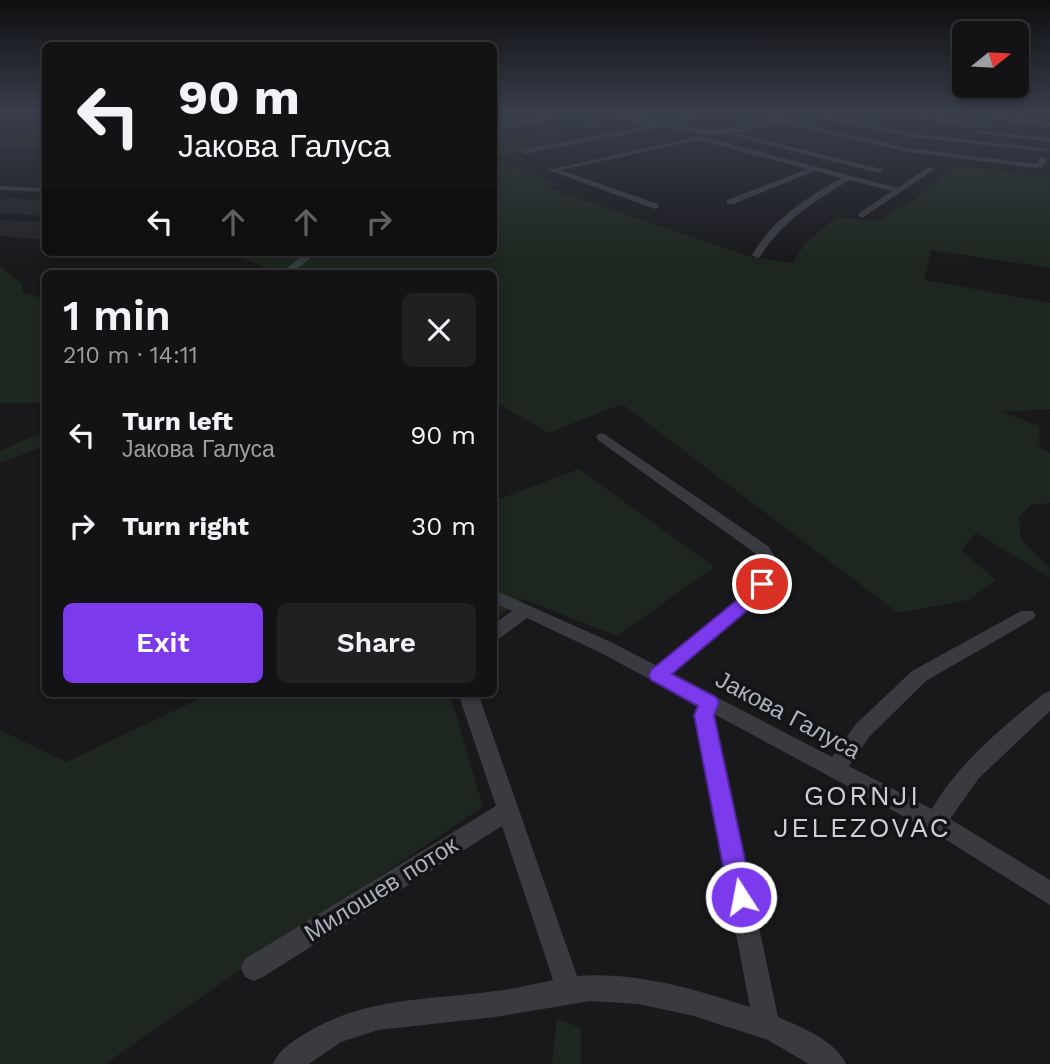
<!DOCTYPE html>
<html lang="en">
<head>
<meta charset="utf-8">
<style>
	:root { --surface:#131315; --page:#202022; --text:#f1f3f6; --muted:#9d9ea0; --line:#323234; --accent:#7c3aed }
	body { margin:0; font-family:"Work Sans",sans-serif; background:var(--page); color:var(--text); height:100vh; display:flex; flex-direction:column; font-size:26px; white-space:nowrap }
	* { box-sizing:border-box; margin:0 }
	p { font-size:23px; color:var(--muted) }
	.icon { flex:none; width:38px; height:38px; fill:none; stroke:currentColor; stroke-width:2; stroke-linecap:round; stroke-linejoin:round }
	.map { position:relative; flex:1; overflow:hidden }
	.panel { position:absolute; left:42px; top:270px; width:455px; height:427px; display:flex; flex-direction:column; background:var(--surface); border-radius:10px; box-shadow:0 4px 10px #0003,0 0 0 2px var(--line) }
	.panel>* { flex:none }
	.banner { position:absolute; left:42px; top:42px; width:455px; height:214px; border-radius:10px; box-shadow:0 4px 10px #0003,0 0 0 2px var(--line); background:#131315; color:var(--text); overflow:hidden }
	.needle { width:46px; rotate:72deg }
	.controls { position:absolute; left:952px; top:21px; display:grid; gap:14px }
	.controls a { display:grid; place-items:center; width:77px; height:77px; border-radius:10px; background:var(--surface); box-shadow:0 4px 10px #0003,0 0 0 2px var(--line); font-size:35px }
	.pin { position:absolute; display:grid; place-items:center; width:60px; height:60px; color:#fff; margin:-30px; border:4px solid #fff; border-radius:50%; box-shadow:0 2px 7px #0007 }
	.me { position:absolute; width:77px; margin:-38px; rotate:349deg; stroke-linejoin:round; filter:drop-shadow(0 0 5px #0008) }
	.turn { display:flex; align-items:center; gap:24px; height:147px; padding:0 21px; font-size:32px }
	.turn .icon { width:91px; height:91px; stroke-width:2.5 }
	.turn b { display:block; font-size:49px; line-height:60px }
	.lanes { display:flex; align-items:center; height:66px; padding:0 21px; background:#0003; justify-content:center; gap:35px; direction:ltr }
	.lanes .off { opacity:.35 }
	.round { display:grid; place-items:center; flex:none; width:74px; height:74px; border-radius:10px; background:var(--page) }
	.overview { display:flex; align-items:center; justify-content:space-between; height:119px; padding:0 21px }
	h1 { font-size:42px; font-weight:600; line-height:52px }
	.action { display:flex; gap:14px; margin-top:auto; padding:14px 21px }
	.action a { flex:1; height:80px; border-radius:10px; background:var(--accent); color:#fff; font-size:28px; font-weight:600; line-height:80px; text-align:center }
	.action a+a { background:var(--page); color:var(--text) }
	ul { padding:0; list-style:none }
	li { display:flex; align-items:center; gap:21px; height:91px; padding:0 21px }
	li div { flex:1 }
	li b { display:block; font-size:26px }
	li em { font-style:normal }
	.map>svg:first-child { display:block }
	.built { fill:#252529 }
	.green { fill:#1e271f }
	.lines { fill:none; stroke-linecap:round; stroke-linejoin:round }
	.minor { fill:#393b41; fill-rule:evenodd }
	.route { fill:#7c3aed; stroke:#51269a; stroke-width:2 }
	.labels { text-anchor:middle; stroke-width:7; stroke-linejoin:round; paint-order:stroke }
	.near-street-label { font-size:24px; fill:#aab0bc; stroke:#141417 }
	.near-neighbourhood-label { font-size:28px; letter-spacing:2px; fill:#cccfd8; stroke:#141417 }
</style>
</head>
<body>
<div class="map">
<svg width="1050" height="1064" viewBox="0 0 1050 1064">
	<rect width="100%" height="100%" fill="#19191c"/>
	<g class="built">
		<path d="M6,198L45,200V219H41L43,216L0,213V201Z"/>
		<path d="M0,220L45,222V240L0,236Z"/>
	</g>
	<g class="green">
		<path d="M494,111H565L494,127Z"/>
		<path d="M608,116L626,120L531,140L544,147L494,157V139Z"/>
		<path d="M21,130L9,136L45,138V149L0,148V131Z"/>
		<path d="M494,158L556,184L548,188L752,257L792,263L807,241L837,217L877,221L914,200L956,165L1050,177V268L931,250L925,280L1050,303V409L1002,412L1039,426L1040,447L1050,453V503L1031,505L1019,517L1021,540L1049,567L1050,577L976,533L961,550L996,580L968,600L898,613L622,404L548,433L494,401V273H281L226,252H494Z"/>
		<path d="M0,266L22,284L23,293L45,299V403H0Z"/>
		<path d="M45,431V446L0,463V451Z"/>
		<path d="M579,469L714,567L617,636L523,599L494,619V501Z"/>
		<path d="M212,693H450L483,807L250,963L105,1064H0V730L66,762Z"/>
		<path d="M557,1018L581,1028V1064H552Z"/>
	</g>
	<g class="lines">
		<g class="minor">
			<path d="M574,111L615,113L663,123L717,111L673,125C721,134 740,128 786,115L789,117L785,120L908,148L1036,164L1040,157L1047,159L1043,167L1036,168L908,152L777,122L742,132L704,135L663,127L524,154L521,150L652,125L581,113L494,131V127Z"/>
			<path d="M800,111L911,133L1047,149L1050,152L911,137L802,114Z"/>
			<path d="M865,111H881L990,126L987,128Z"/>
			<path d="M974,114L1050,122V126L972,117Z"/>
			<path d="M976,130L1050,138V142L974,133Z"/>
			<path d="M735,133L882,169L883,171L879,173L733,136Z"/>
			<path d="M699,136L898,188L928,167L935,169L862,218L858,215L859,213L892,191L849,180C814,202 782,221 760,257L757,258L752,255C773,218 806,199 841,178L815,171L733,204H727V200L807,169L699,140L561,170L658,204V208L655,209L548,170Z"/>
			<path d="M0,186L46,188V192L0,190Z"/>
			<path d="M308,252H319L291,273H280Z"/>
			<path d="M603,433L768,546L775,557L759,573L770,584L768,593L672,674L832,757L856,724L912,671L1021,611H1033L1036,615L1033,619L926,681L870,736L849,766L932,809C959,762 1002,728 1043,694L1050,691V711L979,778L950,819L1050,880V905L940,836L714,714L778,1017C801,1027 836,1041 846,1064H809L768,1040L694,1016L638,1004L591,1001L495,1017L378,1030L341,1042L309,1064H273C279,1049 294,1040 308,1032C369,996 428,1001 495,991C514,989 534,984 553,980L502,826L263,977L254,981L245,977L241,968L245,959L496,806L458,693H478L577,976C635,971 695,989 750,1007L694,715L698,705L601,653L527,618L500,638L494,639V624L512,611L494,603V590L613,643L657,666L754,587L740,574L758,556L756,554L598,440L596,437L598,434Z"/>
		</g>
	</g>
	<linearGradient id="sky" x2="0" y2="1"><stop stop-color="#0e0e0f"/><stop offset="0.43" stop-color="#383e4b"/><stop offset="1" stop-color="#383e4b" stop-opacity="0"/></linearGradient>
	<rect width="1050" height="260" fill="url(#sky)"/>
	<path class="route" d="M762,578L771,584L768,593L672,674L716,697L719,702L714,715L753,897L749,905L741,908L732,905L729,897L694,715L698,706L651,680L649,675L651,670L753,587L756,580Z"/>
	<g class="labels">
		<g class="near-street-label">
			<text transform="translate(788 715) rotate(28)" y="8">Јакова Галуса</text>
			<text transform="translate(381 889) rotate(-32)" y="8">Милошев поток</text>
		</g>
		<g class="near-neighbourhood-label">
			<text x="862" y="805">GORNJI<tspan x="862" dy="32">JELEZOVAC</tspan></text>
		</g>
	</g>
</svg>
<div class="controls">
<a><svg class="needle" viewBox="-14 -14 28 28"><path d="M0-13l5 13h-10z" fill="#e53935"/><path d="M0 13l5-13h-10z" fill="#9d9ea0"/></svg></a>
</div>
<div class="pin" style="left:762px;top:584px;background:#d93025"><svg class="icon" aria-label="arrive" viewBox="0 0 24 24"><path d="M6 21V4h12l-3 4 3 4H6"/></svg></div>
<svg class="me" style="left:741px;top:897px" viewBox="-20 -20 40 40"><circle r="17" fill="#7c3aed" stroke="#fff" stroke-width="3"/><path d="M0-11L8 9 0 5-8 9z" fill="#fff"/></svg>
<div class="banner">
<div class="turn"><svg class="icon" aria-label="left" viewBox="0 0 24 24"><path d="M17 20v-9H6M10 6l-5 5 5 5"/></svg><div><b>90 m</b>Јакова Галуса</div></div>
<div class="lanes"><svg class="icon" aria-label="left" viewBox="0 0 24 24"><path d="M17 20v-9H6M10 6l-5 5 5 5"/></svg><svg class="icon off" aria-label="ahead" viewBox="0 0 24 24"><path d="M12 20V5M6 11l6-6 6 6"/></svg><svg class="icon off" aria-label="ahead" viewBox="0 0 24 24"><path d="M12 20V5M6 11l6-6 6 6"/></svg><svg class="icon off" aria-label="right" viewBox="0 0 24 24"><path d="M7 20v-9h11M14 6l5 5-5 5"/></svg></div>
</div>
<section class="panel">
<div class="overview"><div><h1>1 min</h1><p>210 m · 14:11</p></div><a class="round"><svg class="icon" aria-label="close" viewBox="0 0 24 24"><path d="M6 6l12 12M18 6L6 18"/></svg></a></div>
<ul>
<li><svg class="icon" aria-label="left" viewBox="0 0 24 24"><path d="M17 20v-9H6M10 6l-5 5 5 5"/></svg><div><b>Turn left</b><p>Јакова Галуса</p></div><em>90 m</em></li>
<li><svg class="icon" aria-label="right" viewBox="0 0 24 24"><path d="M7 20v-9h11M14 6l5 5-5 5"/></svg><div><b>Turn right</b></div><em>30 m</em></li>
</ul>
<div class="action"><a>Exit</a><a>Share</a></div>
</section>
</div>
</body>
</html>
